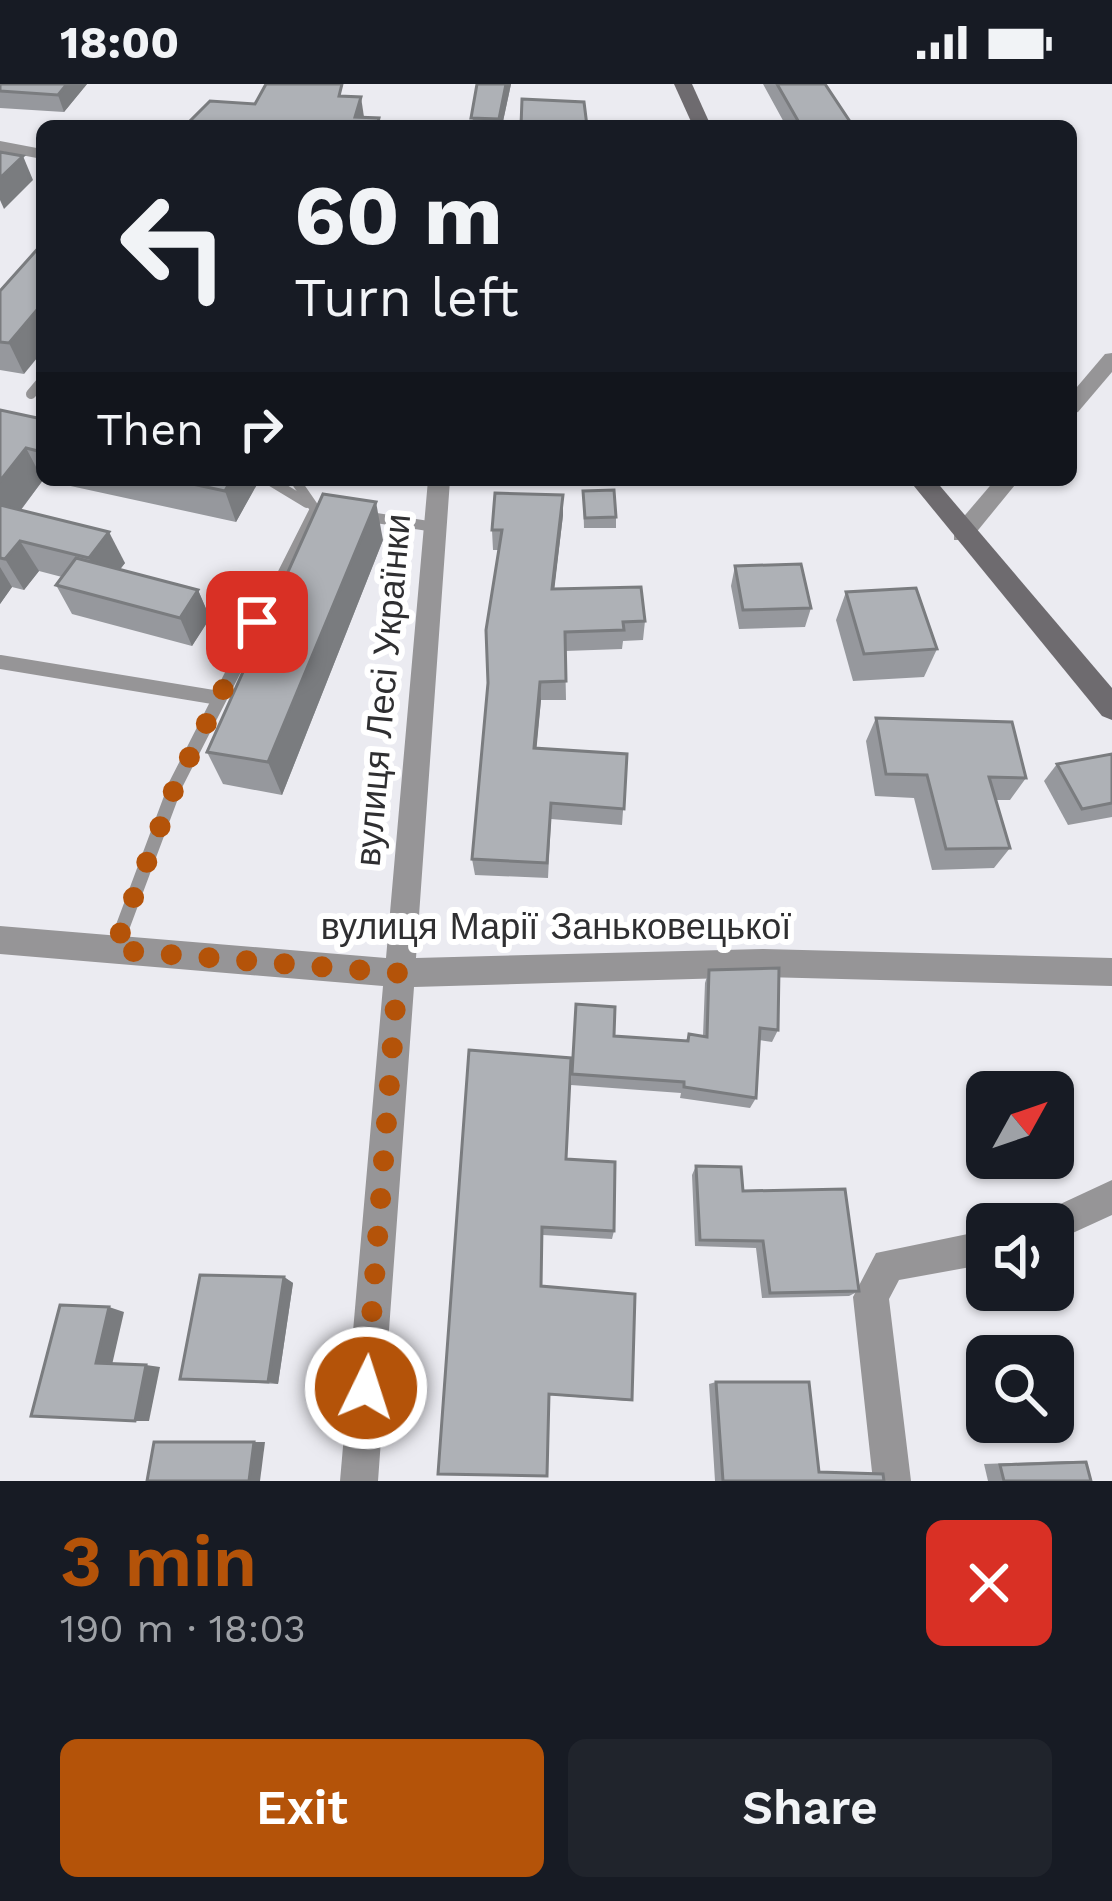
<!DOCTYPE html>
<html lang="en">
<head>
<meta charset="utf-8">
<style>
	:root { --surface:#171b24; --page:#20242c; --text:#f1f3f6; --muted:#9ea1a6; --accent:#b45309 }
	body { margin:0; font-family:"Work Sans",sans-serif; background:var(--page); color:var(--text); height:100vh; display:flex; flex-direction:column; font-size:45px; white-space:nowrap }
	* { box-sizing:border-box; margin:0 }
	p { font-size:39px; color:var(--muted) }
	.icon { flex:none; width:66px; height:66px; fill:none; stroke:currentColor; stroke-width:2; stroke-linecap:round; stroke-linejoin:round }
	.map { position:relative; height:1397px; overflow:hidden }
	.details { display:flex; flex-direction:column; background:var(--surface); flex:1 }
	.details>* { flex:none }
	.banner { position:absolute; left:36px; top:36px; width:1041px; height:366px; border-radius:18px; box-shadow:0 3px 9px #0004; background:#171b24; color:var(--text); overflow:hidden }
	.needle { width:78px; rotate:50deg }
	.controls { position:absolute; left:966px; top:987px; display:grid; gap:24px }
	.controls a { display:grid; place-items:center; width:108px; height:108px; border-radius:18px; background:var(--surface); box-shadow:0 3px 9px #0004; font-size:60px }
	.pin { position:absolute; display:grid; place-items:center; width:102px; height:102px; color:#fff; margin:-51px; border-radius:24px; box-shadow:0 6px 18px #0006 }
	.me { position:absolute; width:132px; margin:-66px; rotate:4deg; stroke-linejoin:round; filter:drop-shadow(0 0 9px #0008) }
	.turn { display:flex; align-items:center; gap:42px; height:252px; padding:0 60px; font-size:54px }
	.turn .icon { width:156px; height:156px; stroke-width:2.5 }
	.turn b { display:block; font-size:84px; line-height:102px }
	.then { display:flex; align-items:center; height:114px; padding:0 60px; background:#0003; gap:24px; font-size:45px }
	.round { display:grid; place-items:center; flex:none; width:126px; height:126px; border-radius:18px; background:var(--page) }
	.headline { display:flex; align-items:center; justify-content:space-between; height:204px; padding:0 60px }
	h1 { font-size:72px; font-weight:600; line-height:90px; color:var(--accent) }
	.button { display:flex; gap:24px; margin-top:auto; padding:24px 60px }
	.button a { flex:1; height:138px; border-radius:18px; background:var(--accent); color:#fff; font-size:48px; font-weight:600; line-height:138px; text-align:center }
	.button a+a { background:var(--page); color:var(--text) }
	.status { display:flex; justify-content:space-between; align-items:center; height:84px; padding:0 60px; background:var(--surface); direction:ltr }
	.status svg { height:33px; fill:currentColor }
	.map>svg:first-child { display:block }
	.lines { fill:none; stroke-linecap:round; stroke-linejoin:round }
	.service-far1 { stroke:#969597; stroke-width:10 }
	.service { stroke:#969597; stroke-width:14 }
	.minor { fill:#969597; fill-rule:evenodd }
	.secondary { fill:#6e6b6f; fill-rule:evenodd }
	.wall { fill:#96989d }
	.shaded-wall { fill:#7a7c7f }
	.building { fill:#aeb1b6; stroke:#7a7c7f; stroke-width:3 }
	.route { stroke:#b45309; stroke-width:21; stroke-dasharray:0 37.8 }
	.labels { text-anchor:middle; stroke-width:12; stroke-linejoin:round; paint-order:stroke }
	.street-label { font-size:36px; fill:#2f2f31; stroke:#fff }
</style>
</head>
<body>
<div class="status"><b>18:00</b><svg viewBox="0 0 49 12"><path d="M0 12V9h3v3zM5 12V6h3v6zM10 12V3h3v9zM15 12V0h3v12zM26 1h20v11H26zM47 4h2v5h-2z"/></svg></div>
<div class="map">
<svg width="1112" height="1397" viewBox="0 0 1112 1397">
	<rect width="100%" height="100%" fill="#ebebf1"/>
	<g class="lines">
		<g class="service-far1">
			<path d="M31,310L42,297"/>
			<path d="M269,396L307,419"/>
			<path d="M363,432L435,443"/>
			<path d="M253,548L315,425L295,396"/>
		</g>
		<g class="service">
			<path d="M0,578L219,614"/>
			<path d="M114,866L176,700L255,545"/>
		</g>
		<g class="minor">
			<path d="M0,57L42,65V75L0,67Z"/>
			<path d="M1112,269V288L1078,328L1071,330V310L1105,270Z"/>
			<path d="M428,396H450L416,874L763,865L1112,874V902L763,893L414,903L378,1397H340L383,902L0,870V842L386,874Z"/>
			<path d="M995,396H1019L970,456H954V444Z"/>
			<path d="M1112,1096V1131L1053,1158V1140H1036L1041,1129Z"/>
			<path d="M987,1146V1180L899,1196L889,1215L911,1397H873L853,1213L876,1169Z"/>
		</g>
		<g class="secondary">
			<path d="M674,0H692L711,42H693Z"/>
			<path d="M909,396H935L1112,604V636L1102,632Z"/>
		</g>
	</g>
	<g class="wall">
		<path d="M0,0H87L64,28L0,24Z"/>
		<path d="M477,0H511L502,42H472Z"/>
		<path d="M763,0H825L853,42H867H786Z"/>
		<path d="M0,207L24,290L0,286Z"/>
		<path d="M0,326L42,335V396H259L236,438L43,396L21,426L125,479L120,485L198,506L210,534L192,562L72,530L56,501L62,493L39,487L24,506L12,503L0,520Z"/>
		<path d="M583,407L616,433V444H584Z"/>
		<path d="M563,431L554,505L645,537L643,556L623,557L622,565L565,567L566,616H541L536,664L627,670L622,741L551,735L548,794L475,791L472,775L499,466H493L492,446Z"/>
		<path d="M383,456L282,711L223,700L207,668Z"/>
		<path d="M735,482L811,524L805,543L739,545L731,502Z"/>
		<path d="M846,508L937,565L924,593L853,597L836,536Z"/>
		<path d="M876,634L1026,694L1010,716H996L1010,764L994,784L932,786L914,714L875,712L866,657Z"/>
		<path d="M1112,670V733L1068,741L1044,697L1057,680Z"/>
		<path d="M709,886L778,946L772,958L759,956L756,1014L750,1024L680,1014L681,1009L571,1001L576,920L614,952L686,957L689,950L703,952L705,899Z"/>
		<path d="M566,1075L614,1147L612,1155L543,1151L541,1202L632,1316L629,1317L549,1311L438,1390Z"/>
		<path d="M696,1082L743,1107L859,1207L849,1212L762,1214L756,1164L695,1162L692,1091Z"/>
		<path d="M284,1193L293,1199L278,1300L180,1295Z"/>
		<path d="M716,1298L819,1387L883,1390L884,1397H715L709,1300Z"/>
		<path d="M1067,1377L1086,1378L1091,1397H988L984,1380Z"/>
	</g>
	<g class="shaded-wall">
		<path d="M67,0H87L64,28L58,11Z"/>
		<path d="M506,0H511L502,42H499Z"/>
		<path d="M361,13L364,33H355Z"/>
		<path d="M23,72L33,96L4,125L0,116V94Z"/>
		<path d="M42,220V268L24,290L9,259Z"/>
		<path d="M26,364L43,396L4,448L0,442V397Z"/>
		<path d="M231,396L259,397L236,438L225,407Z"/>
		<path d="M563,411V431L552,525V505Z"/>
		<path d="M376,418L383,456L282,711L268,678Z"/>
		<path d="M109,448L125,479L105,505L89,474Z"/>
		<path d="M20,457L39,487L24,506L5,475Z"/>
		<path d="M0,483L12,503L0,520Z"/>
		<path d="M198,506L210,534L192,562L180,534Z"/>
		<path d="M540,598L541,616L535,681L534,664Z"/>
		<path d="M284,1193L293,1199L278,1300L268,1298Z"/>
		<path d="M109,1223L124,1228L112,1281L96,1279Z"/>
		<path d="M146,1281L160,1283L149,1337H135Z"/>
		<path d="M254,1358H265L260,1397H249Z"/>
	</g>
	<g class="building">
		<path d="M0,0H67L58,11L0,7Z"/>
		<path d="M266,0H342L339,12L361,13L355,33L379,34L377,42H185L210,17L255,20Z"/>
		<path d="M477,0H506L499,35L471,34Z"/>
		<path d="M777,0H825L853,42L866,40L867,42H801Z"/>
		<path d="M522,15L584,18L587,42H521Z"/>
		<path d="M0,68L23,72L0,94Z"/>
		<path d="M42,160V220L9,259L0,258V207Z"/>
		<path d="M0,326L42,335V368L26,364L0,397Z"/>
		<path d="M174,396H231L225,407Z"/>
		<path d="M614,406L616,433L585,434L583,407Z"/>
		<path d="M495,409L563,411L552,505L641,503L645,537L623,538L624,546L565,548L566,597L540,598L534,664L627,670L624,725L551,719L547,779L472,775L488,599L486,546L502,446H492Z"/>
		<path d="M323,410L376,418L268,678L207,668Z"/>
		<path d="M0,421L109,448L89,474L20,457L5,475L0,474Z"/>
		<path d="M76,474L198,506L180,534L56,501Z"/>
		<path d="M801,480L811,524L743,526L735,482Z"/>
		<path d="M916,504L937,565L864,570L846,508Z"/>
		<path d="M876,634L1012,638L1026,694L989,693L1010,764L946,765L927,691L886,690Z"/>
		<path d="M1112,670V719L1082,725L1057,680Z"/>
		<path d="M779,884L778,946L760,944L756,1014L684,1003V998L572,990L576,920L615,923L614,952L688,957L689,950L707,953L709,886Z"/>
		<path d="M469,966L571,974L566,1075L615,1078L614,1147L542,1143L541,1202L635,1210L632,1316L549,1310L547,1392L438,1390Z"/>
		<path d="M696,1082L741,1083L743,1107L845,1105L859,1207L770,1209L763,1157L700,1156Z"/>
		<path d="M200,1191L284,1193L268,1298L180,1295Z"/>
		<path d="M60,1221L109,1223L96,1279L146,1281L135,1337L31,1332Z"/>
		<path d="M716,1298H809L819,1388L883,1390L884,1397H723Z"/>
		<path d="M154,1358H254L249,1397H147Z"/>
		<path d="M1086,1378L1091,1397H1004L1000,1381Z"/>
	</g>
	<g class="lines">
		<path class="route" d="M257,538L176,700L114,866L398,889L366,1304"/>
	</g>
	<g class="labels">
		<g class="street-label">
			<text transform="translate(382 606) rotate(-85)" y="13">вулиця Лесі Українки</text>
			<text x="556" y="855">вулиця Марії Заньковецької</text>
		</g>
	</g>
</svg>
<div class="controls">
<a><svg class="needle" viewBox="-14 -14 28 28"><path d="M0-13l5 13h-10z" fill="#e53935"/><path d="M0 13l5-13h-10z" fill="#9ea1a6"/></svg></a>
<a><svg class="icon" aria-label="sound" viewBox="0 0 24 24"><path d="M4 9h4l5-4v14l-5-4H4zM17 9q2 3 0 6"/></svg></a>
<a><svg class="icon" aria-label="search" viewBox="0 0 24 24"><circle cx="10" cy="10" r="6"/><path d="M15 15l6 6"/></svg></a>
</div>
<div class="pin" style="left:257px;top:538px;background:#d93025"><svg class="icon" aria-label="arrive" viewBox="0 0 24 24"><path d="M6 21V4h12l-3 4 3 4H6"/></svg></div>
<svg class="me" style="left:366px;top:1304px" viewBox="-20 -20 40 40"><circle r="17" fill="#b45309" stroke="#fff" stroke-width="3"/><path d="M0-11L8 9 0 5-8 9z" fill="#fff"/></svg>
<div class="banner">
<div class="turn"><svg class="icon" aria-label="left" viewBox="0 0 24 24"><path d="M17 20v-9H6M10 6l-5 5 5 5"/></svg><div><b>60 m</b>Turn left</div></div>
<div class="then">Then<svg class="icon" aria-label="right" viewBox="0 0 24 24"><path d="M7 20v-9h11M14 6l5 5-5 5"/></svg></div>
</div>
</div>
<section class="details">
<div class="headline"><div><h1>3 min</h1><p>190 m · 18:03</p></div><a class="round" style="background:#d93025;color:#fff"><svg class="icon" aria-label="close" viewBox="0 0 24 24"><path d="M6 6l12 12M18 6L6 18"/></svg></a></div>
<div class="button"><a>Exit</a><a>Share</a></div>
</section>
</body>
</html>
